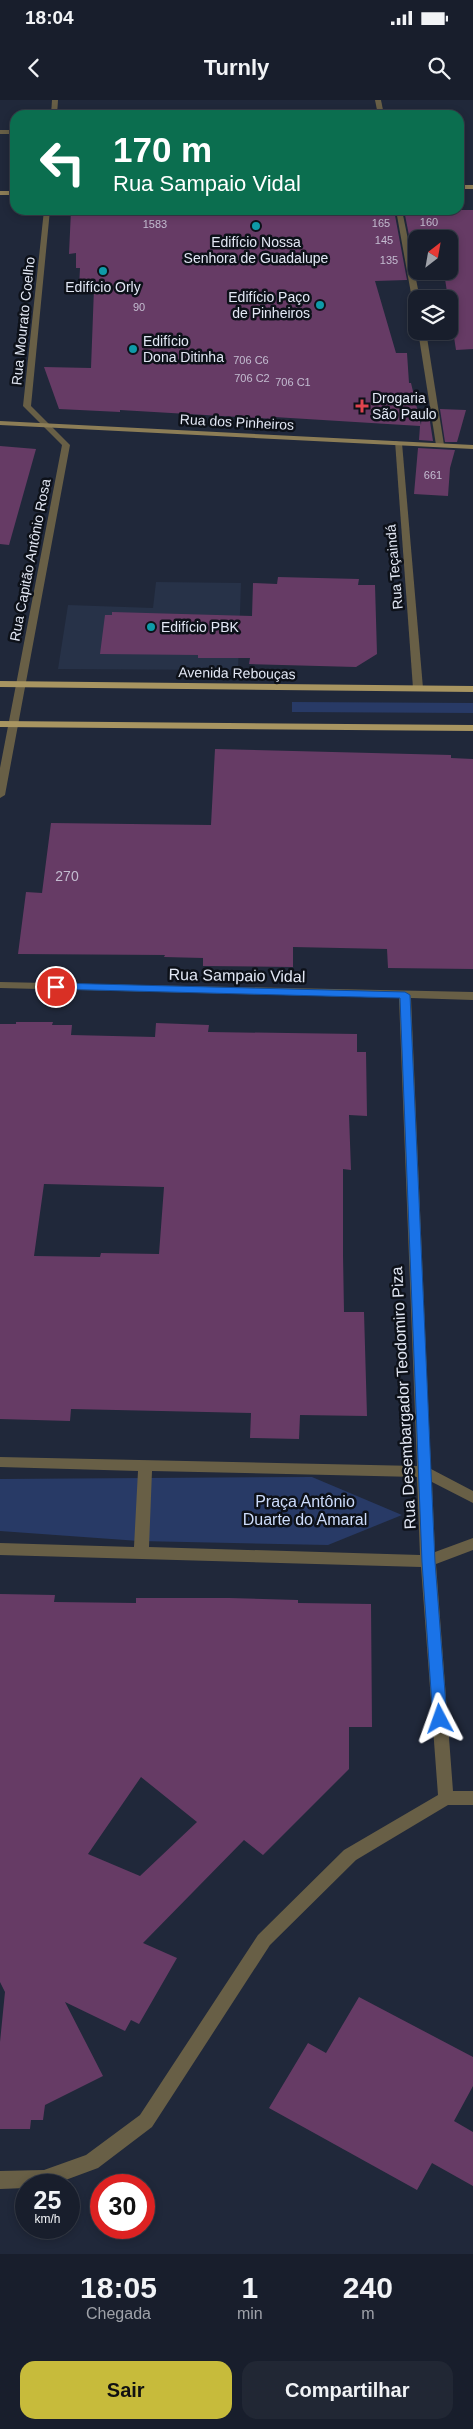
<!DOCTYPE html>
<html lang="pt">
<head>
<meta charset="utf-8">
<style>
	:root { --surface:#181e2c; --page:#212734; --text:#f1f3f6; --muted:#9fa2a9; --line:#363c48; --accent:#c7bb3b }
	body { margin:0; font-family:Arial,sans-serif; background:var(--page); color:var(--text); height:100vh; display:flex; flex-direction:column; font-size:19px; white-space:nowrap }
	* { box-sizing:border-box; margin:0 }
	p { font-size:16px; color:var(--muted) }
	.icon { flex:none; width:28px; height:28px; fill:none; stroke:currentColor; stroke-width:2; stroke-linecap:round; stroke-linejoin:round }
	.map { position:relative; height:2154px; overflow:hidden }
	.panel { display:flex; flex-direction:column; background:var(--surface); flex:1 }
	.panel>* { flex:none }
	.hud { position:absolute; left:10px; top:10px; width:454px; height:105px; border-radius:15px; box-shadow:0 2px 8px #0003,0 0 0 1px var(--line); background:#0b6e4f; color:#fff; overflow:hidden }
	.needle { width:32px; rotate:31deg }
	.fabs { position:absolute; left:408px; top:130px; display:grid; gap:10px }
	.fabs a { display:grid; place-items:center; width:50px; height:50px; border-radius:10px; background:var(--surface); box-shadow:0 2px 8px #0003,0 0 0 1px var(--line); font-size:25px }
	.speed { position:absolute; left:15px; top:2074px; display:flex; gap:10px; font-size:25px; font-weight:700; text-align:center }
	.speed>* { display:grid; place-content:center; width:65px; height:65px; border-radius:50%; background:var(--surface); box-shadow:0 2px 8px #0003,0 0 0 1px var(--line); line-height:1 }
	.speed small { font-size:12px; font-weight:400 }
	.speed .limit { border:8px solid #d22; background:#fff; color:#111 }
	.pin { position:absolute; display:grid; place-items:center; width:42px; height:42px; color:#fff; margin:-21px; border:2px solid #fff; border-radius:50%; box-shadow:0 1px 5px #0007 }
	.me { position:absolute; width:55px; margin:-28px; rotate:356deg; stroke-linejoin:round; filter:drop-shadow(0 0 4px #0008) }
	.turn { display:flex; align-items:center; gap:18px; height:105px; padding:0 20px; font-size:22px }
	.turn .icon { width:65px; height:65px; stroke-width:2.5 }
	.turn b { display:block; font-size:35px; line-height:42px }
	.eta { display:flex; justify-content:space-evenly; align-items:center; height:85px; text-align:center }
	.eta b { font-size:30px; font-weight:600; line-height:35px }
	.cta { display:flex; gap:10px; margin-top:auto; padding:10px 20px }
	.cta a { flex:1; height:58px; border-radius:15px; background:var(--accent); color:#111; font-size:20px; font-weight:600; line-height:58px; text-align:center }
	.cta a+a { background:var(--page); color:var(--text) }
	.status { display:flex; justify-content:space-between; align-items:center; height:35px; padding:0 25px; background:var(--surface); direction:ltr }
	.status svg { height:14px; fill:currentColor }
	header { display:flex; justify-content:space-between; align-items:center; height:65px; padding:0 20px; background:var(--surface); font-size:22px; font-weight:600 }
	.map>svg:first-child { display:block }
	.built { fill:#273248 }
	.green { fill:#283a66 }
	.building { fill:#663b65; fill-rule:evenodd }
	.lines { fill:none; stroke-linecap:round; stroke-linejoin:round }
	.street { fill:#685f46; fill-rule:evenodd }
	.secondary { fill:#8c7d56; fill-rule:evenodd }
	.primary { fill:#a89561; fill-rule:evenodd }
	.route { fill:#1a73e8; stroke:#114b97 }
	.culture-dot { fill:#0f9aa8; stroke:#0d1119; stroke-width:2 }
	.health-dot { fill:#e0444e; stroke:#0d1119; stroke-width:2 }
	.labels { text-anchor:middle; stroke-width:5; stroke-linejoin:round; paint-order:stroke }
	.far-number-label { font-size:11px; fill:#c3bcd0 }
	.far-poi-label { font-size:14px; fill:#e2e7f4; stroke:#0d1119; text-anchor:start }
	.far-street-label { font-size:14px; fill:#e2e7f4; stroke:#0d1119 }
	.number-label { font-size:14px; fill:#c3bcd0 }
	.street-label { font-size:16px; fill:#e2e7f4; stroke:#0d1119 }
	.park-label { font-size:16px; fill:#cddcfb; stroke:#0d1119 }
</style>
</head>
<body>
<div class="status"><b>18:04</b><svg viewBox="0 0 49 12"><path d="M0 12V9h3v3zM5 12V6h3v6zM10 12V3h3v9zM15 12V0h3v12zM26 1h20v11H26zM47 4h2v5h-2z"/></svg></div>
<header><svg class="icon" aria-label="back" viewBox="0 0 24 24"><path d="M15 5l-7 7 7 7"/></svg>Turnly<svg class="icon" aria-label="search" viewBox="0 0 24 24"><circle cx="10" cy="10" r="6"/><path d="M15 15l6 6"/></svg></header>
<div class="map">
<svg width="473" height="2154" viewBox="0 0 473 2154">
	<rect width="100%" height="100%" fill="#20283a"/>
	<path class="built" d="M156,482L241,483L238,570L58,569L68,505L153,508Z"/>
	<g class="green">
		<path d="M292,602L473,603V613L292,612Z"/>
		<path d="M312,1377L402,1415L328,1445L139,1441L0,1431V1379Z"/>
	</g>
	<g class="building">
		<path d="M71,110H394L407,180L375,181L396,253H407L409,283H411L421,325L422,309H428L433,341L419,340L420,326L274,317V319L120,310V312L59,309L44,267L91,268L94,188H79L80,168H76V153L69,154Z"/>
		<path d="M404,110H473V249L456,250L445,179L418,180L416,171H449V139H416V171Z"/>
		<path d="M440,309L466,310L457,342H445Z"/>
		<path d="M0,346L36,349L9,445L0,444Z"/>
		<path d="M418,348L455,350L450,368L448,396L414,394Z"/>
		<path d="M278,477L359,479L358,485H375L377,554L356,567L249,564L250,558H198V555L100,554L105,515H112V512L252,516L253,483L277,484Z"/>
		<path d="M215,649L451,655V658L473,659V869L388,868L387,849L293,847V867L203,866V858L164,857L165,855L18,854L26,792L42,793L51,723L211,725Z"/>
		<path d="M16,922H53L52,925H72L71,935L155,937L156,923L209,925L208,932L357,934V952H366L367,1016L349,1015L351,1070L343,1069V1155L344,1212H364L367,1316L300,1315L299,1339L250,1338L251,1313L71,1309L70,1321L0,1319V924H16ZM44,1084L164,1087L159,1154L101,1153L100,1157L34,1156Z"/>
		<path d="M0,1494L55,1495L54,1502L136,1503V1498H229L298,1500V1503L371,1504L372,1627H349V1669L263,1755L244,1740L143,1843L177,1858L139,1924L131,1920L125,1931L65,1902L103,1976L45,2005L43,2020H31L30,2029H0V1942L5,1892L0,1882ZM141,1677L197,1722L140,1776L88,1754Z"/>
		<path d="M359,1897L473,1957V1986L454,2021L473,2032V2086L432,2063L417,2090L269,2008L308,1943L326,1953Z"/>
	</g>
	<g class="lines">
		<g class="street">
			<path d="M52,0H58L57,15H51Z"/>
			<path d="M375,0H381L384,15H378Z"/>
			<rect x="0" y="30" width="15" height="4"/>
			<path d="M44,110H50L31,306L70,345L5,695L0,698V668L62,345L23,306Z"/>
			<path d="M396,110H402L420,199H416V201L412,199Z"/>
			<path d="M418,231H426L444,345L440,347L436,345Z"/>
			<path d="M395,341L402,343L423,588L418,591L413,588Z"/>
			<path d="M0,882L473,892V900L411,898L431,1369L473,1391V1403L432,1382L435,1452L473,1438V1450L436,1464L453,1691H473V1705H448L356,1760L270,1845L152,2027L98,2068L52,2085H26V2088L0,2089V2071L44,2070L86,2055L140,2015L258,1835L344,1750L438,1695L421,1467L0,1455V1443L134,1447L138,1371L0,1367V1357L417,1366L399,898L0,888ZM152,1371L417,1377L420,1455L149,1447Z"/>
		</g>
		<g class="secondary">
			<rect x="459" y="85" width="14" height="4"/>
			<rect x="0" y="91" width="15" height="4"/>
			<path d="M0,321L473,345V349L0,325Z"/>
		</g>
		<g class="primary">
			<path d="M0,581L473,586V592L0,587Z"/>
			<path d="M0,621L473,625V631L0,627Z"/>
		</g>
	</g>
	<path class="route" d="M56,883L405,892L410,895L435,1462L447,1619L445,1623L440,1625L435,1623L433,1619L422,1462L400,898L52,889V884Z"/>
	<g class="culture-dot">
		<circle cx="256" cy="126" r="5"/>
		<circle cx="103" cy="171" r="5"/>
		<circle cx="320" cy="205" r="5"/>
		<circle cx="133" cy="249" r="5"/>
		<circle cx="151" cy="527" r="5"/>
	</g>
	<path class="health-dot" d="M359.5 298.5h5v5h5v5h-5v5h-5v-5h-5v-5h5z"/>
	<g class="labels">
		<g class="far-number-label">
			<text x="429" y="126">160</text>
			<text x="381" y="127">165</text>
			<text x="155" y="128">1583</text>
			<text x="384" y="144">145</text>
			<text x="389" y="164">135</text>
			<text x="139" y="211">90</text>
			<text x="251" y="264">706 C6</text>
			<text x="252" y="282">706 C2</text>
			<text x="293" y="286">706 C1</text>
			<text x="433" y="379">661</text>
		</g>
		<g class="far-poi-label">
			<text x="256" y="147" text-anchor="middle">Edifício Nossa<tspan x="256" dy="16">Senhora de Guadalupe</tspan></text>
			<text x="103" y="192" text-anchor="middle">Edifício Orly</text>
			<text x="310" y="202" text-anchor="end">Edifício Paço<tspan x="310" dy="16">de Pinheiros</tspan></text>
			<text x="143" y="246">Edifício<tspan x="143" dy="16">Dona Ditinha</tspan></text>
			<text x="372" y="303">Drogaria<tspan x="372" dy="16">São Paulo</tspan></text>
			<text x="161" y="532">Edifício PBK</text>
		</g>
		<g class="far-street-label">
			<text transform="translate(23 221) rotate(-84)" y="5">Rua Mourato Coelho</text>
			<text transform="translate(237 322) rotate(3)" y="5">Rua dos Pinheiros</text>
			<text transform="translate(30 460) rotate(-79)" y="5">Rua Capitão Antônio Rosa</text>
			<text transform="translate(394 467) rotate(-95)" y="5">Rua Teçaindá</text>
			<text transform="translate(237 573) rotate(1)" y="5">Avenida Rebouças</text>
		</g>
		<g class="number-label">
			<text x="67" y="781">270</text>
		</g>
		<g class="street-label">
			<text transform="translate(237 875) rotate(1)" y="6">Rua Sampaio Vidal</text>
			<text transform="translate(403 1298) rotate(-93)" y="6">Rua Desembargador Teodomiro Piza</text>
		</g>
		<g class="park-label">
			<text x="305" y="1407">Praça Antônio<tspan x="305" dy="18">Duarte do Amaral</tspan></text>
		</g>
	</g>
</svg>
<div class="fabs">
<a><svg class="needle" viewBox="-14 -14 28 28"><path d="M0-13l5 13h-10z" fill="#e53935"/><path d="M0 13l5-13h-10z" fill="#9fa2a9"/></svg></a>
<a><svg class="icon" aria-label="layers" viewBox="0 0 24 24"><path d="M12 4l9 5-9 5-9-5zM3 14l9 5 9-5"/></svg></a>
</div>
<div class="speed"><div>25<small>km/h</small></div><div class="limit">30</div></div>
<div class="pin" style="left:56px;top:887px;background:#d93025"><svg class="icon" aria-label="arrive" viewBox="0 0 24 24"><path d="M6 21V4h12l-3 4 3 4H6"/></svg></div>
<svg class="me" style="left:440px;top:1619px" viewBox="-20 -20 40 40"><path d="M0-17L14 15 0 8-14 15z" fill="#1a73e8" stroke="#fff" stroke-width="4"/></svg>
<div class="hud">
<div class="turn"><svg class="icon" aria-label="left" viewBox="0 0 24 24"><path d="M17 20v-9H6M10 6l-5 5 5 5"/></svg><div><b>170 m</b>Rua Sampaio Vidal</div></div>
</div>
</div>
<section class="panel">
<div class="eta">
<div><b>18:05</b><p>Chegada</p></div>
<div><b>1</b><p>min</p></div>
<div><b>240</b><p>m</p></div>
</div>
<div class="cta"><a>Sair</a><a>Compartilhar</a></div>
</section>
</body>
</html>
